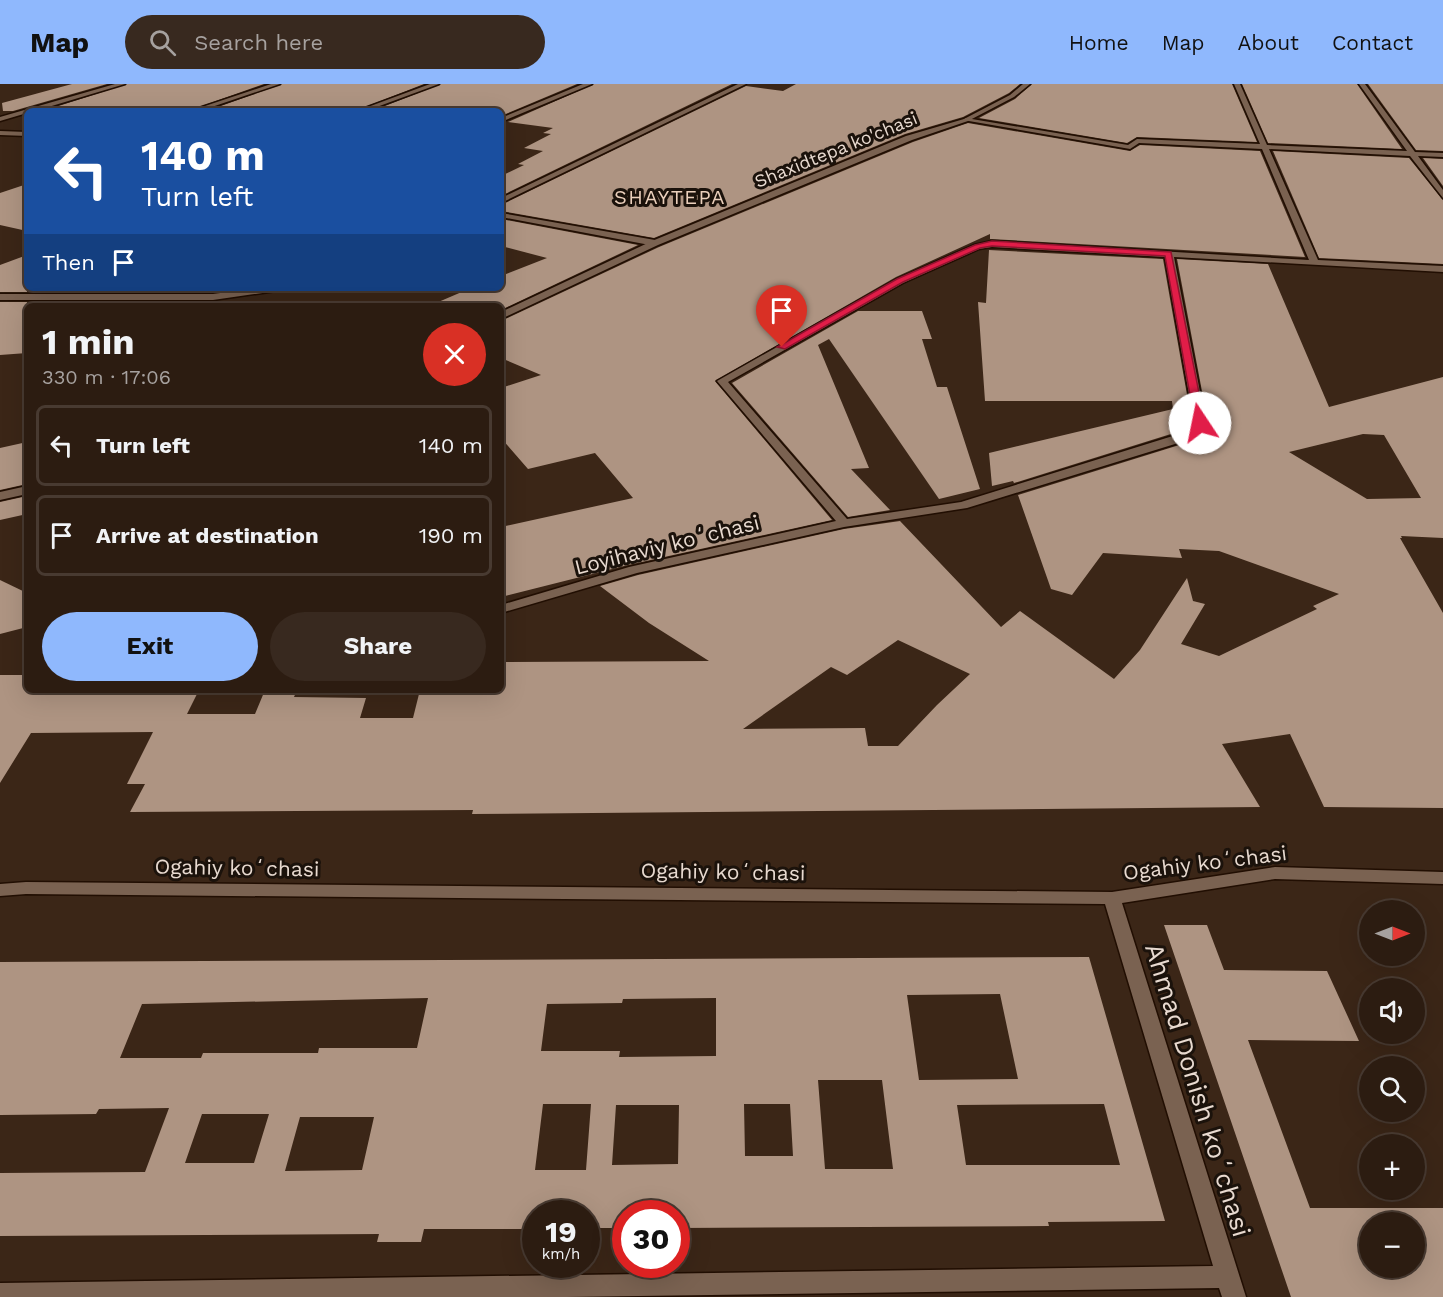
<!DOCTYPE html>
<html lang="en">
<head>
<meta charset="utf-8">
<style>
	:root { --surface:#2c1c11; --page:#38291f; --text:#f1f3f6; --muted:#a6a19f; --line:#483a31; --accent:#8fb8fd }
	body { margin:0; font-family:"Work Sans",sans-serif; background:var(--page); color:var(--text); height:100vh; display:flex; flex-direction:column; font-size:22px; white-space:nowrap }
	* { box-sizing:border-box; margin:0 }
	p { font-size:20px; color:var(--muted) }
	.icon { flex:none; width:33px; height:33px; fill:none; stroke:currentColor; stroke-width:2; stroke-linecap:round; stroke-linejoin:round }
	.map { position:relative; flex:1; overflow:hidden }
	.panel { position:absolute; left:24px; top:219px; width:480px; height:390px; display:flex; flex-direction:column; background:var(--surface); border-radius:9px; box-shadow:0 6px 24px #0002,0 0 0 2px var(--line) }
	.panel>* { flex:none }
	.top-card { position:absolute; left:24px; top:24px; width:480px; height:183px; border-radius:9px; box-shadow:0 6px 24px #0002,0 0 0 2px var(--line); background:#1a4fa0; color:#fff; overflow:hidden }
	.needle { width:39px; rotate:90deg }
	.buttons { position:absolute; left:1359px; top:816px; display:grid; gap:12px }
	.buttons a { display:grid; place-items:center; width:66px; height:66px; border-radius:50%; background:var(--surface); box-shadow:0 6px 24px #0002,0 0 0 2px var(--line); font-size:30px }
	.speed { position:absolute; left:522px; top:1116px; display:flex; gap:12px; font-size:30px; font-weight:700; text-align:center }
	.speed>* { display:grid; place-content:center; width:78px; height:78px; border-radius:50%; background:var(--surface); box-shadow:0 6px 24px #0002,0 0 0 2px var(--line); line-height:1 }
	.speed small { font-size:15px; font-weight:400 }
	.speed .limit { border:9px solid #d22; background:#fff; color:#111 }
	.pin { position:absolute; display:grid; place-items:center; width:51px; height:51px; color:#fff; margin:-62px -26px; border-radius:50% 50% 50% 0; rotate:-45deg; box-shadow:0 0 6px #0007 }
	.pin .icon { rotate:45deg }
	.me { position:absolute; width:66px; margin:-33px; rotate:349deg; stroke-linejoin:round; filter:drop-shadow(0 0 4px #0008) }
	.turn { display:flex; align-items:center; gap:21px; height:126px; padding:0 18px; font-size:27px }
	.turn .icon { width:78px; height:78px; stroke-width:2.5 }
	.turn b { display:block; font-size:42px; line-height:51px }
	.then { display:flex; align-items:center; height:57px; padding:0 18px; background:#0003; gap:12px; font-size:22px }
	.round { display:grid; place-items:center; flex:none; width:63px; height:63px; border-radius:32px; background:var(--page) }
	.head { display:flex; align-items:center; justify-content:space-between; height:102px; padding:0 18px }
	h1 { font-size:36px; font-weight:700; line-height:45px }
	.cta { display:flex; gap:12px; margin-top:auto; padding:12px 18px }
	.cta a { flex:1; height:69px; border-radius:36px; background:var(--accent); color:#111; font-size:24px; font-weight:700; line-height:69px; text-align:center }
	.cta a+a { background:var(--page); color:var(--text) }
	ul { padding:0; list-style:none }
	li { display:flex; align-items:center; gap:18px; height:81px; margin:0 12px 9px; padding:0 6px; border:3px solid var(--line); border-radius:9px }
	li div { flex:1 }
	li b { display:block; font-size:22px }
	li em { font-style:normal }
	header { display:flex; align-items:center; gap:36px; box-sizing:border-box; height:84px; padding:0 30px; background:var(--accent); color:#111 }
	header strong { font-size:28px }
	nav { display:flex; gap:33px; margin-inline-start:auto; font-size:21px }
	.search { width:420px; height:54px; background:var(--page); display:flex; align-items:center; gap:15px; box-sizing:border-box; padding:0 21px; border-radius:33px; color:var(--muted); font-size:22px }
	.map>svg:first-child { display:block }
	.building { fill:#ae9482; fill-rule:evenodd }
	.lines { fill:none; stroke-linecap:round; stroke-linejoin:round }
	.minor-casing { stroke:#210e02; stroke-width:3 }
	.tertiary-casing { stroke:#210e02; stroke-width:3 }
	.minor { fill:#7a6251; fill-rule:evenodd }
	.tertiary { fill:#7a6251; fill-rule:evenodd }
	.route { fill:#e11d48; stroke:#92132f; stroke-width:1.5 }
	.labels { text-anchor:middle; stroke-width:6; stroke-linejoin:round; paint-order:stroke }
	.far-street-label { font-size:18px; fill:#e8dad0; stroke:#1b120b }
	.far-quarter-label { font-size:20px; letter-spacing:1.5px; fill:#ebd0bc; stroke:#1b120b }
	.street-label { font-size:21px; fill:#e8dad0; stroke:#1b120b }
	.near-street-label { font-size:26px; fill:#e8dad0; stroke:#1b120b }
</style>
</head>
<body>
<header>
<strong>Map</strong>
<div class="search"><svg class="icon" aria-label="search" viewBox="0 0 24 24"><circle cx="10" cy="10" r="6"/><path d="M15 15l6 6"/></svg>Search here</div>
<nav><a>Home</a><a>Map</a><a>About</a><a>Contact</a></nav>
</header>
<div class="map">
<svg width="1443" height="1213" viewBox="0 0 1443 1213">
	<rect width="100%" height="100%" fill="#3b2617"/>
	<g class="building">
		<path d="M72,0H107L13,27H3L2,19Z"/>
		<path d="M127,0H264L188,27H43Z"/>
		<path d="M282,0H424L355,27H207Z"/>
		<path d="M441,0H577L501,32V27H372Z"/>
		<path d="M594,0H732L501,112V92L524,81L518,80L543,67L524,64L551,50L543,49L553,44L508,38Z"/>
		<path d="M796,0H1020L1009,9L963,33L905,50L654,154L501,127V121L746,2L783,7Z"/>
		<path d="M1032,0H1232L1257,58L1137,53L1127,59L979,34L1015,15Z"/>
		<path d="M1242,0H1357L1402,65L1268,59Z"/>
		<path d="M1368,0H1443V67L1416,66Z"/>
		<path d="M968,39L1130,67L1140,61L1260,67L1305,173L990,155V150L896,193L715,297L832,436L628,481L501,513V443L633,414L595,369L528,385L501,354V304L541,291L501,274V237L659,163L913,58Z"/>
		<path d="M1273,67L1409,74L1443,116V180L1319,174Z"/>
		<path d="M1423,74L1443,75V102Z"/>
		<path d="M27,100V147L0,141V109Z"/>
		<path d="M501,135L638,161L501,226V222H429L471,204H501V192L547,174L501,162Z"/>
		<path d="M989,166L1163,175L1192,339L1190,344L1014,399L1013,397L992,402L989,369L1173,325L1172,317H985L978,218L986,219Z"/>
		<path d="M27,171V208H0V181Z"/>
		<path d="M1177,175L1268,180L1329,323L1443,293V454L1401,452L1402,454H1400L1443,529V724L1324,723L1290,650L1222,660L1260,723L472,730L473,726L130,728L145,700H127L153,648L31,649L0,699V591H27V606H199L187,630H255L265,606H297L294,613L366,614L360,634H413L420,606H501V578L709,577L649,539L600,502L638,491L844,445L900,437L1001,543L1020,527L1114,595L1140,566L1187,494L1193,517L1205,520L1181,560L1219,572L1317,525L1313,522L1339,510L1219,467L1179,465L1182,474L1103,469L1072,511L1051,505L1018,411L1189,358L1203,351L1208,339ZM1363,350L1384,351L1421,414L1367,415L1289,368ZM898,556L970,590L937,621L898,662H868L865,644L743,645L831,583L847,591Z"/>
		<path d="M0,218H27V269L0,271Z"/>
		<path d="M858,227H922L932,255H922L937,303H947L980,405L939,415L829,255L818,261L869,384L851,385L890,426L848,433L732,299Z"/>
		<path d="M27,358V400L0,406V364Z"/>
		<path d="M27,412V430L0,436V418Z"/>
		<path d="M0,496L27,509V543L0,550Z"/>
		<path d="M1164,841H1207L1224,886L1327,887L1359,957L1248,956L1310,1124H1443V1213H1291ZM1370,1138H1414V1184H1370Z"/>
		<path d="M1089,873L1165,1137L1048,1138L1049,1142L676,1144V1130H626V1144H586V1130H536V1145H424L421,1158H377L379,1150L0,1152V1089L145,1088L169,1024L99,1025L96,1030L0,1031V878ZM1000,910L1018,995L919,996L907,911ZM428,914L417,964H319L318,969H203L201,974H120L142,920ZM716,914V972L619,973L620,967H541L547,920L622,919L623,915ZM818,996H882L893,1085H825ZM543,1020H591L586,1086H535ZM744,1020H790L793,1072H745ZM1104,1020L1120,1081H966L957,1021ZM616,1021H679L678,1080L612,1081ZM202,1030H269L254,1079H185ZM300,1033H374L362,1086L285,1087Z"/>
	</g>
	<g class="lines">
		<g class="minor-casing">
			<g id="minor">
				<path d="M115,0H125L35,27H27V29L0,37V33Z"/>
				<path d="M271,0H280L200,27H190Z"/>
				<path d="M430,0H439L366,27H357Z"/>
				<path d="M583,0H592L501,38V34Z"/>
				<path d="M738,0H746L501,119V114Z"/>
				<path d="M1234,0H1240L1267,61L1407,67L1359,0H1365L1415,68L1443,69V73L1418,72L1443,106V114L1410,72L1269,65L1318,176L1443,182V188L1174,173L1206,339L1201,350L1188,356L967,424L844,443L637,489L501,529V521L629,483L836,437L717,297L897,195L974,161L992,157L1309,176L1262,65L1139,59L1130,65L963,36L966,34L1128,61L1137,55L1260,60ZM992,163L1165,173L1194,339L1192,346L961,418L847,435L728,298L903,199L979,165Z"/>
				<path d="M0,47L27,48V52L0,51Z"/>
				<path d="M501,129L655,156L659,159L655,162L501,133Z"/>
				<path d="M257,204H281L276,207L213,216H0V210H213Z"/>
				<path d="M1275,783L1443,788V800L1275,795L1122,819L1246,1213H1222L1219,1204L567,1213H0V1199L1213,1182L1105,820L26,810L0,812V800L26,798L1112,808Z"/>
			</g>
		</g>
		<g class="tertiary-casing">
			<g id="tertiary">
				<path d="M1023,0H1030L1014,13L968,37L912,56L658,161L501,235V228L652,157L906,52L964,35L1010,11Z"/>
				<path d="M27,402V410L0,416V408Z"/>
			</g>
		</g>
		<use href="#minor" class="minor"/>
		<use href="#tertiary" class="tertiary"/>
	</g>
	<path class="route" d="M992,157L1171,168L1205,339L1204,341L1195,339L1165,172L992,162L980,164L903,198L785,265L777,263L897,195L975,161Z"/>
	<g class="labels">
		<g class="far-street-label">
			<text transform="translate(836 66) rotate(-22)" y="6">Shaxidtepa ko'chasi</text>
		</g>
		<g class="far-quarter-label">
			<text x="670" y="120">SHAYTEPA</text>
		</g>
		<g class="street-label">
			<text transform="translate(667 461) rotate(-14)" y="7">Loyihaviy koʻchasi</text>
			<text transform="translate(1205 779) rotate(-7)" y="7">Ogahiy koʻchasi</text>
			<text transform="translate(237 784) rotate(1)" y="7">Ogahiy koʻchasi</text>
			<text transform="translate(723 788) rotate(1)" y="7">Ogahiy koʻchasi</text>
		</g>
		<g class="near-street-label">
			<text transform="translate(1198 1006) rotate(73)" y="9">Ahmad Donish koʻchasi</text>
		</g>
	</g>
</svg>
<div class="buttons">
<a><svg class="needle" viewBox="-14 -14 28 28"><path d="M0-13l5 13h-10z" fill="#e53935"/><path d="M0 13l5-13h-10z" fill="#a6a19f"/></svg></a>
<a><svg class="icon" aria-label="sound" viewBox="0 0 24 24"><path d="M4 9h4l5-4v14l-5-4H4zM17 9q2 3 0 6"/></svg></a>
<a><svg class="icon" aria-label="search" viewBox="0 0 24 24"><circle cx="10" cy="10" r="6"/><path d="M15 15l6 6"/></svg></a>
<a>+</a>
<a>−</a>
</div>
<div class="speed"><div>19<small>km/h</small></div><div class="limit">30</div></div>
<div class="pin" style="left:782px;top:263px;background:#d93025"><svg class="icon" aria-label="arrive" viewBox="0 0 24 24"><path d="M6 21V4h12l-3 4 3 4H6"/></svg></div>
<svg class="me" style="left:1200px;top:339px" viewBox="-20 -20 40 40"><circle r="19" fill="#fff"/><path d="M0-13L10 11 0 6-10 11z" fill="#e11d48"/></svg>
<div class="top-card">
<div class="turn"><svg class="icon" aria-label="left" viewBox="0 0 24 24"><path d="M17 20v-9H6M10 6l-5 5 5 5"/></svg><div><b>140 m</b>Turn left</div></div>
<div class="then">Then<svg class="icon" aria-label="arrive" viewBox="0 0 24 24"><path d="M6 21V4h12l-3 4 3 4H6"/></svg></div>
</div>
<section class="panel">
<div class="head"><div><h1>1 min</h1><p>330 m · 17:06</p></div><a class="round" style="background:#d93025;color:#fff"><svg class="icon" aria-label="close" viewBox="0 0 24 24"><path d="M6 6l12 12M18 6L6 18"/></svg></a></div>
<ul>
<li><svg class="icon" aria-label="left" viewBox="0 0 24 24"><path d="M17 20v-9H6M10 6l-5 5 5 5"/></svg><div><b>Turn left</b></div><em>140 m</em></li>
<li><svg class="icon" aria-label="arrive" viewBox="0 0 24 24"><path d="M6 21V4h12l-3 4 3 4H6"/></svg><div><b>Arrive at destination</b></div><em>190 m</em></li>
</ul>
<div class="cta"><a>Exit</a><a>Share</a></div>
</section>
</div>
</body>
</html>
